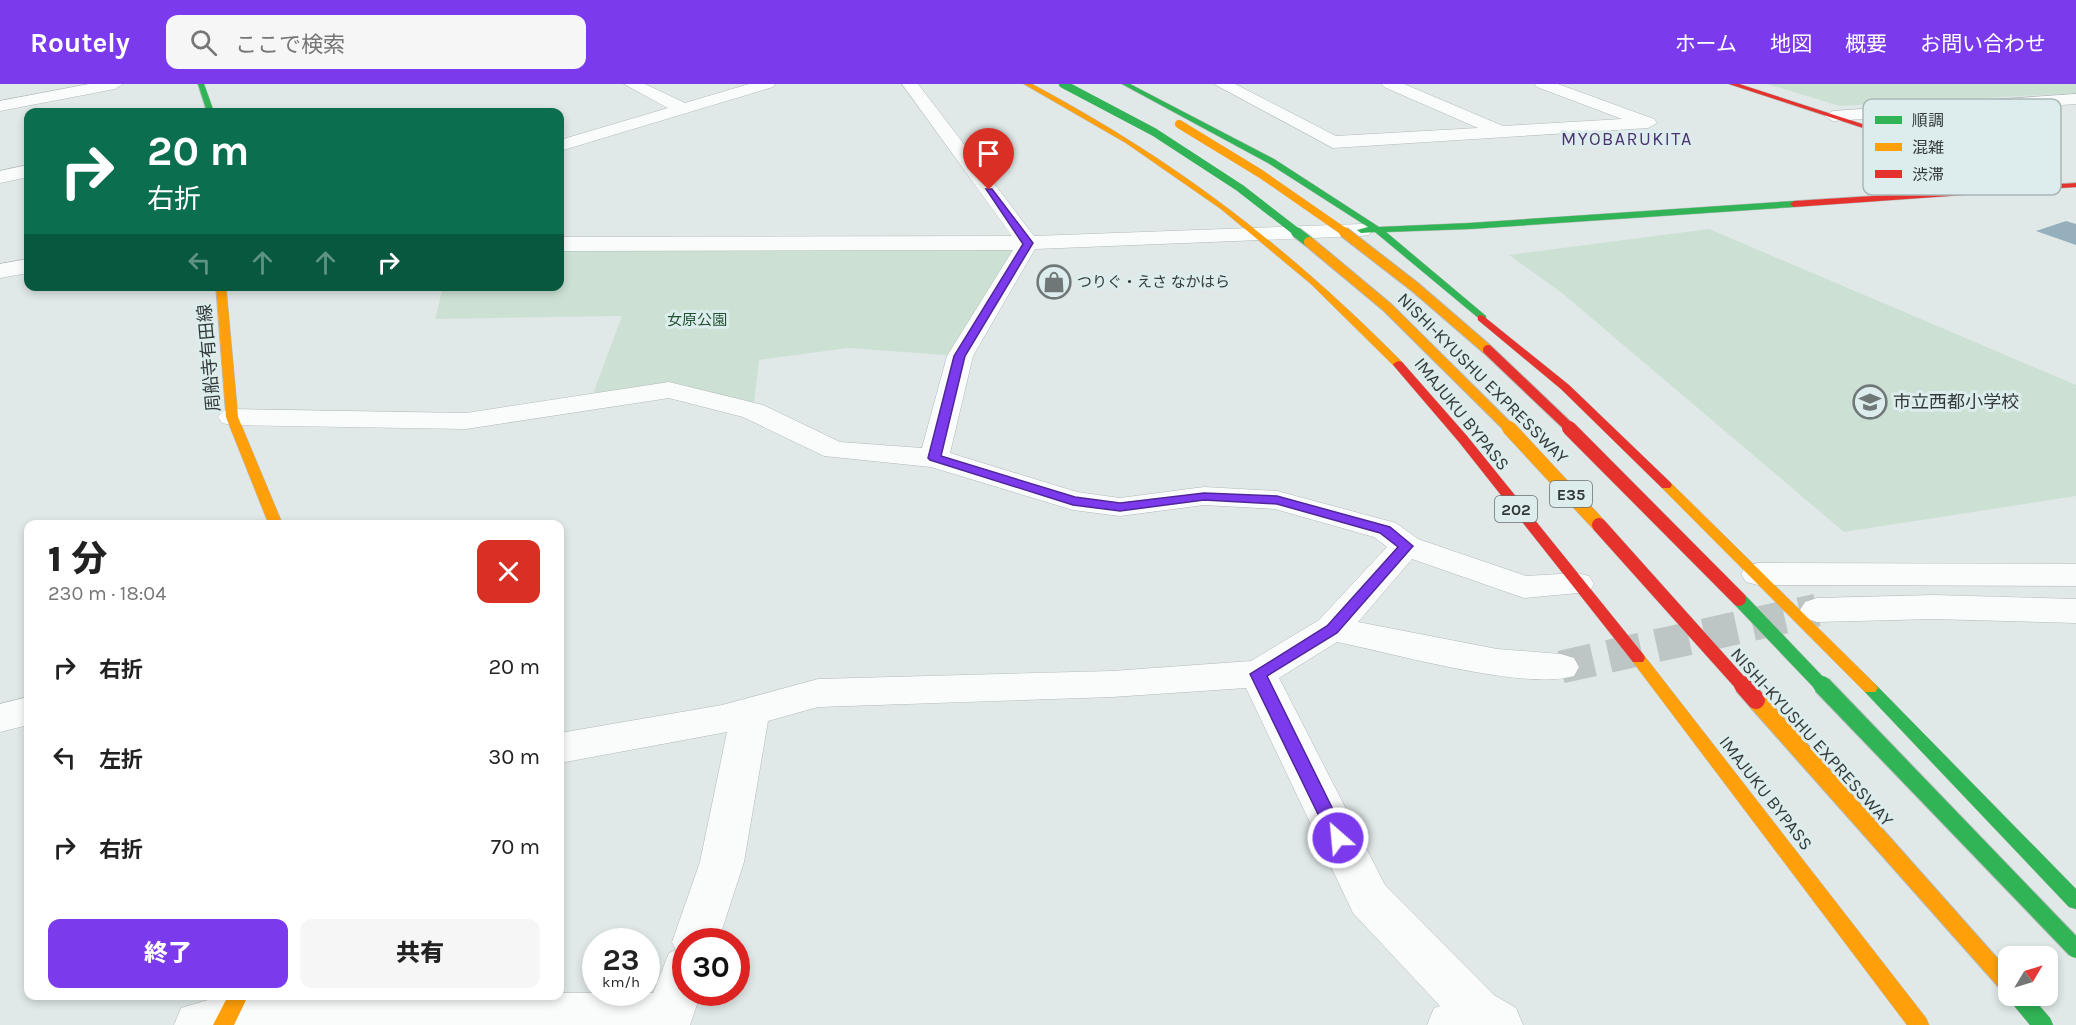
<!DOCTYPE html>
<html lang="ja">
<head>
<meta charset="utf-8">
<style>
	:root { --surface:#fff; --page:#f6f6f6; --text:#222; --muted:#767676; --accent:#7c3aed }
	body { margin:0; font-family:Karla,"Noto Sans JP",sans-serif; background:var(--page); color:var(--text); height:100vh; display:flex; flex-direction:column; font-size:22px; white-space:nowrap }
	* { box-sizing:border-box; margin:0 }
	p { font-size:20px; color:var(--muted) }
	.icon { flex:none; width:33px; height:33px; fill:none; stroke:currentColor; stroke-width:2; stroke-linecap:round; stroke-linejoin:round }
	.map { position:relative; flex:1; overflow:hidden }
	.side { position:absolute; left:24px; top:436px; width:540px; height:480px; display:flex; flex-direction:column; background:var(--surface); border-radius:12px; box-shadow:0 3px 9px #0003 }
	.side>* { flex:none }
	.banner { position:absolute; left:24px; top:24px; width:540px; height:183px; border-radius:12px; box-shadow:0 3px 9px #0003; background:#0b6e4f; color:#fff; overflow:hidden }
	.needle { width:39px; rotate:52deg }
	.tools { position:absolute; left:1998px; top:862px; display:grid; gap:12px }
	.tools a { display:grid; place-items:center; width:60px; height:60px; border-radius:12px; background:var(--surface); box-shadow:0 3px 9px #0003; font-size:30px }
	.speed { position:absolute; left:582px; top:844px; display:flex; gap:12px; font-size:30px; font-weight:700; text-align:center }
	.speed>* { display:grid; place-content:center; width:78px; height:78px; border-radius:50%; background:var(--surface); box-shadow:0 3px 9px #0003; line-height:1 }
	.speed small { font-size:15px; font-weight:400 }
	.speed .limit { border:9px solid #d22; background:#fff; color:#111 }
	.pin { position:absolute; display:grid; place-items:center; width:51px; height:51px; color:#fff; margin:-62px -26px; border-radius:50% 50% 50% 0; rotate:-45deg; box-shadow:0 0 6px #0007 }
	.pin .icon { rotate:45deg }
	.me { position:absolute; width:66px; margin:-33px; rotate:333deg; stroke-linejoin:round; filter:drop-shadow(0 0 4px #0008) }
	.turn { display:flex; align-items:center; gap:21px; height:126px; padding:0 24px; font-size:27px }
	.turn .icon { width:78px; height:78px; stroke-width:2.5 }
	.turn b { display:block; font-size:42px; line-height:51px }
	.lanes { display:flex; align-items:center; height:57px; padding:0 24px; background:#0003; justify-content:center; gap:30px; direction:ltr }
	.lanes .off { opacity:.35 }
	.round { display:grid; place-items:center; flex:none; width:63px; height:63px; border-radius:12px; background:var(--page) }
	.headline { display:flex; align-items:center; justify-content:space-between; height:102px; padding:0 24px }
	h1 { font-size:36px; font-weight:800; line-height:45px }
	.primary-button { display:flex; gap:12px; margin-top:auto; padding:12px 24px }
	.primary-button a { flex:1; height:69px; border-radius:12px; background:var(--accent); color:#fff; font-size:24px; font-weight:800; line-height:69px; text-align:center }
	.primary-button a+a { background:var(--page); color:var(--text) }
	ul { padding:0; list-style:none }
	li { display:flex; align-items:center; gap:18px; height:90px; padding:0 24px }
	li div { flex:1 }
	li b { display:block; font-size:22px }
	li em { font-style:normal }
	header { display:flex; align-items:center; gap:36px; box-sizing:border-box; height:84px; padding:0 30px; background:var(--accent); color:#fff }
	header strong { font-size:28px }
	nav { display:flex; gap:33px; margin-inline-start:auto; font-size:21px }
	.search { width:420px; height:54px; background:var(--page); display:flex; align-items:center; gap:15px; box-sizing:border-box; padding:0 21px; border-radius:12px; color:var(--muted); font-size:22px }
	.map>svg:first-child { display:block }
	.green { fill:#cce1d4 }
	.water { fill:#96afbd }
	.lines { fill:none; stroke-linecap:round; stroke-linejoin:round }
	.street-tunnel { stroke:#bec5c5; stroke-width:33; stroke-dasharray:33 16; stroke-linecap:butt }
	.street-casing { stroke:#b3b9b9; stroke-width:1 }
	.fast-casing { stroke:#b3b9b9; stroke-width:1 }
	.slow-casing { stroke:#b3b9b9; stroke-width:1 }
	.jam-casing { stroke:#b3b9b9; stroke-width:1 }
	.street { fill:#fafcfc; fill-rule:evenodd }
	.fast { fill:#30b455; fill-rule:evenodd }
	.slow { fill:#ff9f0a; fill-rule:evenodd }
	.jam { fill:#e5322d; fill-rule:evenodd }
	.fast-bridge-far3-casing { stroke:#b3b9b9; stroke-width:8; stroke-linecap:butt }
	.fast-bridge-far2-casing { stroke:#b3b9b9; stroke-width:12; stroke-linecap:butt }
	.fast-bridge-far1-casing { stroke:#b3b9b9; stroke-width:15; stroke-linecap:butt }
	.fast-bridge-casing { stroke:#b3b9b9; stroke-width:20; stroke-linecap:butt }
	.slow-bridge-far3-casing { stroke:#b3b9b9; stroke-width:8; stroke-linecap:butt }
	.slow-bridge-far2-casing { stroke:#b3b9b9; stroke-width:12; stroke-linecap:butt }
	.slow-bridge-far1-casing { stroke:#b3b9b9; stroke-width:15; stroke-linecap:butt }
	.slow-bridge-casing { stroke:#b3b9b9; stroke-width:20; stroke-linecap:butt }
	.jam-bridge-far2-casing { stroke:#b3b9b9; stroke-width:12; stroke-linecap:butt }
	.jam-bridge-far1-casing { stroke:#b3b9b9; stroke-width:15; stroke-linecap:butt }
	.jam-bridge-casing { stroke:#b3b9b9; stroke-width:20; stroke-linecap:butt }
	.fast-bridge-far3 { stroke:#30b455; stroke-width:8 }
	.fast-bridge-far2 { stroke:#30b455; stroke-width:10 }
	.fast-bridge-far1 { stroke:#30b455; stroke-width:14 }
	.fast-bridge { stroke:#30b455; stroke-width:18 }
	.slow-bridge-far3 { stroke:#ff9f0a; stroke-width:8 }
	.slow-bridge-far2 { stroke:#ff9f0a; stroke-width:10 }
	.slow-bridge-far1 { stroke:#ff9f0a; stroke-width:14 }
	.slow-bridge { stroke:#ff9f0a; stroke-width:18 }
	.jam-bridge-far2 { stroke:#e5322d; stroke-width:10 }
	.jam-bridge-far1 { stroke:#e5322d; stroke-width:14 }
	.jam-bridge { stroke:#e5322d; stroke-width:18 }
	.route { fill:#7c3aed; stroke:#51269a; stroke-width:1.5 }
	.labels { text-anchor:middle; stroke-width:6; stroke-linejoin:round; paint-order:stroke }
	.far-poi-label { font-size:15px; fill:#343a3a; stroke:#ddecec; text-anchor:start }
	.far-park-label { font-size:15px; fill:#215331; stroke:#ddecec }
	.shield { fill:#ddecec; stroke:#676f6f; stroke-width:1.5 }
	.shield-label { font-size:16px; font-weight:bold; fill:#343a3a }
	.far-quarter-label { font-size:18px; letter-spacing:1.5px; fill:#4a346f; stroke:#ddecec }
	.street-label { font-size:18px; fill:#343a3a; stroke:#ddecec }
	.poi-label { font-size:18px; fill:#343a3a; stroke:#ddecec; text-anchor:start }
	.key { fill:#ddecec; stroke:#aab7b7; stroke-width:1.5 }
	.key-label { font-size:16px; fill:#343a3a }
</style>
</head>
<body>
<header>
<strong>Routely</strong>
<div class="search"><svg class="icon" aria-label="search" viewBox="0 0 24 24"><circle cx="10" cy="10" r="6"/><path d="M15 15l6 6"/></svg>ここで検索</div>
<nav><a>ホーム</a><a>地図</a><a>概要</a><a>お問い合わせ</a></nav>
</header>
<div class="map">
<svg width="2076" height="941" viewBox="0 0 2076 941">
	<rect width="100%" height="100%" fill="#e0e8e8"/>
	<g class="green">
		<path d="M1767,0H2076V9L1840,22Z"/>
		<path d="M1709,145L2076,301V412L1844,448L1562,209L1509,171Z"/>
		<path d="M1028,159L960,272L848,264L759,276L753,327L669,306L590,318L622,232L435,235L443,203L560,202V160Z"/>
	</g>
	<path class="water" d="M2066,137L2076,140V161L2036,147Z"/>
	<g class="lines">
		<path class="street-tunnel" d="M1561,583L1817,526"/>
		<g class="street-casing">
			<g id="street">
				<path d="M89,0H123L115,5L0,27V17Z"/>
				<path d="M624,0H645L685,19L749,0H775L773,3L560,67V56L668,24Z"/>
				<path d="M902,0H918L1034,152L1361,140L1369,141L1372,146L1369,151L1361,152L1035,165L973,272L950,369L1077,408L1120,414L1204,403L1277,407L1396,439L1418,455L1526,492L1577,489L1589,492L1594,500L1589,508L1524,514L1412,475L1358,538L1497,565L1561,570L1574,574L1579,583L1574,592C1525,607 1392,569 1337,558L1279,594L1385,801L1494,911L1516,924L1523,941H1427L1434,924L1440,922L1353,829L1246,604L1112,613L818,623L768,637L744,778L718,858H686V909H701L690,941H174L181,924L221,912H560V909H653L669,869L676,866L672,858L700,778L727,648L560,679V649L722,621L818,595L1112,587L1251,577L1319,536L1387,463L1374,453L1275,425L1204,421L1120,432L1073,426L931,383L824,372L743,333L669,314L466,345L232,341L222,339L218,333L222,327L232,325L466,329L669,298L763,321L840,358L922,364L947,272L1013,166L560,167V153L1012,152Z"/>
				<path d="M1214,0H1235L1336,52L1478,44L1384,3L1382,0H1404L1503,42L1622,35L1537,3L1535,0H1558L1654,35L1657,39L1648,44L1333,64Z"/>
				<path d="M2076,10V20L1833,37L1824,32L1833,27Z"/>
				<path d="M28,81V93L0,99V87Z"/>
				<path d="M28,175V189L0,194V180Z"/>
				<path d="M1758,479L2076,480V502L1758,501L1746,498L1741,490L1746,482Z"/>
				<path d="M1934,511L2076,515V539L1934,535L1817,538L1805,534L1800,526L1805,518L1817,514Z"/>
				<path d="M28,613V641L0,648V620Z"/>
			</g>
		</g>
		<g class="fast-casing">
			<g id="fast">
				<path d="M198,0H204L214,28H207Z"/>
				<path d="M1122,0H1130L1274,75L1379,143L1470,139L1794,117L1798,120L1794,123L1470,145L1386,148L1486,232V236L1482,237L1375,148L1361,149L1357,146L1368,143L1268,79Z"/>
				<path d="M1870,598L1875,600L2076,805V825L2069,823L1865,608L1862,604L1865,600Z"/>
				<path d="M2008,911L2031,912L2050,934L2053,941H2030L2011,918Z"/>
			</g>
		</g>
		<g class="slow-casing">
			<g id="slow">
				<path d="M1024,0H1032C1176,77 1287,162 1402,278V282H1394L1311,200L1221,125L1126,59Z"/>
				<path d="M216,202H226L238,333L283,441H269L226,333Z"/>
				<path d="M1666,397L1670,398L1875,600L1878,604L1875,608H1865L1662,404L1660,401L1662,398Z"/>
				<path d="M1638,569L1643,570L1926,934L1929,941H1907L1633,578L1631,574L1633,570Z"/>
				<path d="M228,912H248L234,941H213Z"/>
			</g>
		</g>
		<g class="jam-casing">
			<g id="jam">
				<path d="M1729,0H1739L2041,98L2034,100Z"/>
				<path d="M2076,99V103L1794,123L1790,120L1794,117Z"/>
				<path d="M1482,231L1569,301L1670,398L1672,401L1670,404H1662L1561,305L1478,236V232Z"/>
				<path d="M1398,277L1402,278L1467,352L1643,570L1645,574L1643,578H1633L1459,358L1394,282L1393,280Z"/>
			</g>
		</g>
		<use href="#street" class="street"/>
		<use href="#fast" class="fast"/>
		<use href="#slow" class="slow"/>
		<use href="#jam" class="jam"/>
		<g class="fast-bridge-far3-casing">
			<path id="fast-bridge-far3" d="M1063,0L1154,48L1240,104L1298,149"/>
		</g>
		<g class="fast-bridge-far2-casing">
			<path id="fast-bridge-far2" d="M1296,148L1309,158"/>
		</g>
		<g class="fast-bridge-far1-casing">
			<path id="fast-bridge-far1" d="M1739,515L1823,603"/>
		</g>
		<g class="fast-bridge-casing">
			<path id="fast-bridge" d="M1822,601L2076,865"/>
		</g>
		<g class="slow-bridge-far3-casing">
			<path id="slow-bridge-far3" d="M1179,40L1261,90L1346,149"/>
		</g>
		<g class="slow-bridge-far2-casing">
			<g id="slow-bridge-far2">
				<path d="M1344,148L1415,203L1488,266"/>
				<path d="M1309,158L1387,223L1510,345"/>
			</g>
		</g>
		<g class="slow-bridge-far1-casing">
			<path id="slow-bridge-far1" d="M1509,344L1599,441"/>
		</g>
		<g class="slow-bridge-casing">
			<path id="slow-bridge" d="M1756,616L2008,900"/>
		</g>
		<g class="jam-bridge-far2-casing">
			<path id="jam-bridge-far2" d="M1488,266L1571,345"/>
		</g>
		<g class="jam-bridge-far1-casing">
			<g id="jam-bridge-far1">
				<path d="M1569,344L1739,515"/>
				<path d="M1599,441L1744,603"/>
			</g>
		</g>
		<g class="jam-bridge-casing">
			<path id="jam-bridge" d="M1743,601L1756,616"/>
		</g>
		<use href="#fast-bridge-far3" class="fast-bridge-far3"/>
		<use href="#fast-bridge-far2" class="fast-bridge-far2"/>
		<use href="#fast-bridge-far1" class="fast-bridge-far1"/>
		<use href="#fast-bridge" class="fast-bridge"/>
		<use href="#slow-bridge-far3" class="slow-bridge-far3"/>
		<use href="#slow-bridge-far2" class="slow-bridge-far2"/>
		<use href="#slow-bridge-far1" class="slow-bridge-far1"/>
		<use href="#slow-bridge" class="slow-bridge"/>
		<use href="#jam-bridge-far2" class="jam-bridge-far2"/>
		<use href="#jam-bridge-far1" class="jam-bridge-far1"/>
		<use href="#jam-bridge" class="jam-bridge"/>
	</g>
	<path class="route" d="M986,105H992L1033,159L965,272L941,372L1075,413L1120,419L1204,409L1277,412L1390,443L1413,462L1337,549L1267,592L1347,754L1344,759L1338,762L1332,759L1250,590L1327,542L1398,463L1380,449L1277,420L1204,416L1120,427L1073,421L930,376L928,374L954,272L1023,160Z"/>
	<defs>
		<g id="shop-ring" transform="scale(1.725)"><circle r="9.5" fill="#ddecec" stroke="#707777" stroke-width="1.5"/><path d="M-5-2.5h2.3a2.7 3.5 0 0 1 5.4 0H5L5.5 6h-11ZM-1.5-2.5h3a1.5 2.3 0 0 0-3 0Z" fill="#707777"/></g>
		<g id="school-ring" transform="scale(1.725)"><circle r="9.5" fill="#ddecec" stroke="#707777" stroke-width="1.5"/><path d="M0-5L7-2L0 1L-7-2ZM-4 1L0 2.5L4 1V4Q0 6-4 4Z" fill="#707777"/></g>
	</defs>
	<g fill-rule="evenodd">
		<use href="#shop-ring" x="1054" y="198"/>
		<use href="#school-ring" x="1870" y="318"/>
	</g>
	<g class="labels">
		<g class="far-poi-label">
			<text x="1077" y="203">つりぐ・えさ なかはら</text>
		</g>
		<g class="far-park-label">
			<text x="697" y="241">女原公園</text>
		</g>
		<g class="shield">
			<rect x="1550" y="397" width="42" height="26" rx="4.5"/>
			<rect x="1495" y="412" width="42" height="26" rx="4.5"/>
		</g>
		<g class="shield-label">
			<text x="1571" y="416">E35</text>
			<text x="1516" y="431">202</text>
		</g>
		<g class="far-quarter-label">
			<text x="1627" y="61">MYOBARUKITA</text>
		</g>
		<g class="street-label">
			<text transform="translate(209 274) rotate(-95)" y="6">周船寺有田線</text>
			<text transform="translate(1483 294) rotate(45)" y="6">NISHI-KYUSHU EXPRESSWAY</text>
			<text transform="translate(1462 330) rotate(51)" y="6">IMAJUKU BYPASS</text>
			<text transform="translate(1812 653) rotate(48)" y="6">NISHI-KYUSHU EXPRESSWAY</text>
			<text transform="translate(1766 709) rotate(52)" y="6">IMAJUKU BYPASS</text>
		</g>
		<g class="poi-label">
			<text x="1893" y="324">市立西都小学校</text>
		</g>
	</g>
	<rect x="1863" y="15" width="198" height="96" rx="9" class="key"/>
	<rect x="1875" y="32" width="27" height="8" fill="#30b455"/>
	<rect x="1875" y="59" width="27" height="8" fill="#ff9f0a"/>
	<rect x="1875" y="86" width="27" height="8" fill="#e5322d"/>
	<g class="key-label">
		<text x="1912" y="42">順調</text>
		<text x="1912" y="69">混雑</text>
		<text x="1912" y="96">渋滞</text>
	</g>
</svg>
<div class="tools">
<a><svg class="needle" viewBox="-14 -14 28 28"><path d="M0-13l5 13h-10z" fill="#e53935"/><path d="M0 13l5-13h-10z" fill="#767676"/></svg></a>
</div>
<div class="speed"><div>23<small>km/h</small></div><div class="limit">30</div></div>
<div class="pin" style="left:989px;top:106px;background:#d93025"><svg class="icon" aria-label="arrive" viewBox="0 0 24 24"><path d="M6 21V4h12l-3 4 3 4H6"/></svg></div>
<svg class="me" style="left:1338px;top:754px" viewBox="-20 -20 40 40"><circle r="17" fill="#7c3aed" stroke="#fff" stroke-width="3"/><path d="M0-11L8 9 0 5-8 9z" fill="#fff"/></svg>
<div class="banner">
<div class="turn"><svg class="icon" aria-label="right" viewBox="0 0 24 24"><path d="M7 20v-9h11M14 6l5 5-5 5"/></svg><div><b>20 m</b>右折</div></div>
<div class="lanes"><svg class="icon off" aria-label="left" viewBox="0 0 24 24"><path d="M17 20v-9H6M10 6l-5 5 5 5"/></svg><svg class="icon off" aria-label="ahead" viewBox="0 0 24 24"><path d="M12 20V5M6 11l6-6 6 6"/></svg><svg class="icon off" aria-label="ahead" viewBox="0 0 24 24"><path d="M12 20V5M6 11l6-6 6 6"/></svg><svg class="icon" aria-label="right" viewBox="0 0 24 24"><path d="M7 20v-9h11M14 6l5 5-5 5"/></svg></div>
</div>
<section class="side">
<div class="headline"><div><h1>1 分</h1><p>230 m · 18:04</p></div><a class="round" style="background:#d93025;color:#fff"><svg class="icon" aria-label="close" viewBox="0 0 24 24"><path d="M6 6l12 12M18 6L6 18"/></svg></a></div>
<ul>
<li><svg class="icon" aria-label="right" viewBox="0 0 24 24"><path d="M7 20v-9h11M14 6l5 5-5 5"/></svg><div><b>右折</b></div><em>20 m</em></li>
<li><svg class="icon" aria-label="left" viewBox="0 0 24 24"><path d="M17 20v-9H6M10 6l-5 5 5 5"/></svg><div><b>左折</b></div><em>30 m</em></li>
<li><svg class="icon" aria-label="right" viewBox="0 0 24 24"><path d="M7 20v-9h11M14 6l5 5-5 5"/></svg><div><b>右折</b></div><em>70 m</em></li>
</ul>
<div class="primary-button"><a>終了</a><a>共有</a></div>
</section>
</div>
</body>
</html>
